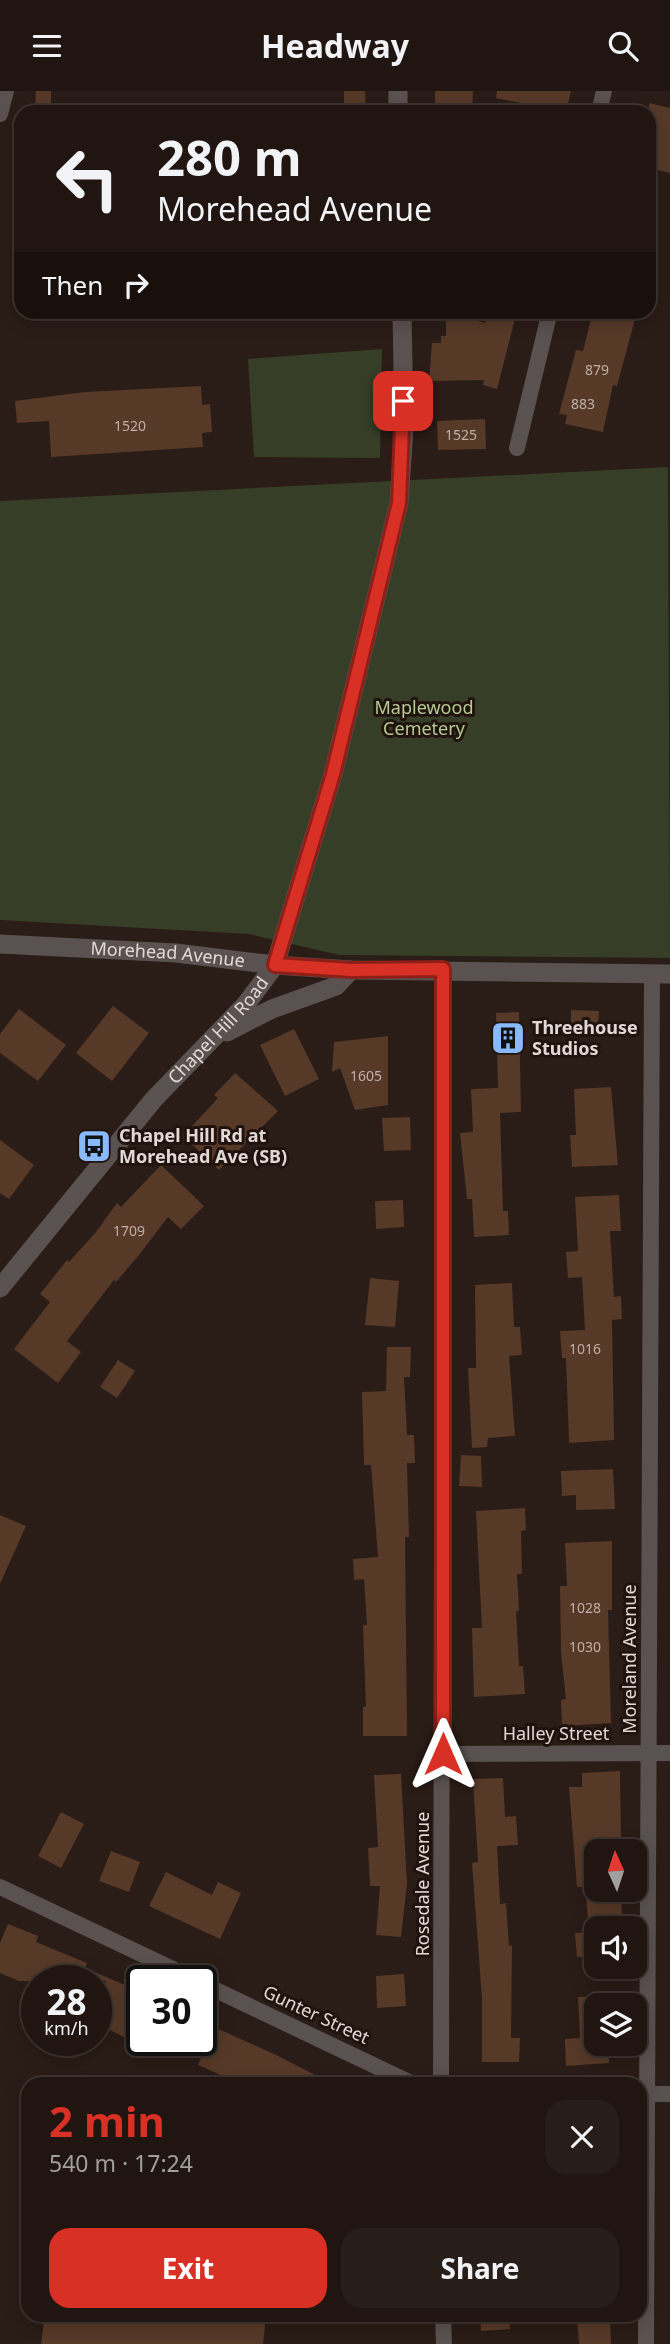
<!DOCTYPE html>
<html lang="en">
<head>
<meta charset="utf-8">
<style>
	:root { --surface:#201510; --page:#281e19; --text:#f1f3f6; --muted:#a29f9f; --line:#3d3430; --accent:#d93025 }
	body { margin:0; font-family:"Noto Sans",sans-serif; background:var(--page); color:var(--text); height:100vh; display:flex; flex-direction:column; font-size:26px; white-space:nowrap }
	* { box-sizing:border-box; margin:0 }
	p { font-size:23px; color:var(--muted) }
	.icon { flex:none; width:38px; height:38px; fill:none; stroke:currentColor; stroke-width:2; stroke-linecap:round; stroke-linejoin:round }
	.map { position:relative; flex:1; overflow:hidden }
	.side { position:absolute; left:21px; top:1986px; width:626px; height:245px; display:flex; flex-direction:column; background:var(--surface); border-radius:21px; box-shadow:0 4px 18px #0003,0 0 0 2px var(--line) }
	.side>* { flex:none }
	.banner { position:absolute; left:14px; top:14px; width:642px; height:214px; border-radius:21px; box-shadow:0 4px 18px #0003,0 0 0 2px var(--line); background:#201510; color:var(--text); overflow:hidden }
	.needle { width:46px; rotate:357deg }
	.tools { position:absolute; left:584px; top:1748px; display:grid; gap:14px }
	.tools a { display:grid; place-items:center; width:63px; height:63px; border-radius:14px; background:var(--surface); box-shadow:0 4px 18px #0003,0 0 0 2px var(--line); font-size:35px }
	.speed { position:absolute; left:21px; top:1874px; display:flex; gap:14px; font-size:35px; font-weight:700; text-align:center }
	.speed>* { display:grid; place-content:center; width:91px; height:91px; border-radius:50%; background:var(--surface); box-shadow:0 4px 18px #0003,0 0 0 2px var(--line); line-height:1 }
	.speed small { font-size:18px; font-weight:400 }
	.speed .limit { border:4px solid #111; border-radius:10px; background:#fff; color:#111 }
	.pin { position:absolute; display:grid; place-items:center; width:60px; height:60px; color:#fff; margin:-30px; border-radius:14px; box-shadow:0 4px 10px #0006 }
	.me { position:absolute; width:77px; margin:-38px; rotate:0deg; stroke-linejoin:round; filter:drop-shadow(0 0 5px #0008) }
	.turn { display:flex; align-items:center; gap:24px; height:147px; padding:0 28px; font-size:32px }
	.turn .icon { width:91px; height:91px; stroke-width:2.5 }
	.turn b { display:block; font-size:49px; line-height:60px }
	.then { display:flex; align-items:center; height:66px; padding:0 28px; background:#0003; gap:14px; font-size:26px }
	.round { display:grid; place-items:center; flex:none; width:74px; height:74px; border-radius:21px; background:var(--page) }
	.summary { display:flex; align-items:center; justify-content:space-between; height:119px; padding:0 28px }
	h1 { font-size:42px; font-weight:700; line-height:52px; color:var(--accent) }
	.button { display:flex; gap:14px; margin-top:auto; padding:14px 28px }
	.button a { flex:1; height:80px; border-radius:21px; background:var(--accent); color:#fff; font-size:28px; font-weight:700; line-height:80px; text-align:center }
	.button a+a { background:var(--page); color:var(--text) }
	header { display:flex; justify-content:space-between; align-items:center; height:91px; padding:0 28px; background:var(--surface); font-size:32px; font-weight:700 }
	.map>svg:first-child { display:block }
	.green { fill:#363e28 }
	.building { fill:#573928 }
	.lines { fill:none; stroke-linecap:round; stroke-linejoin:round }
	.minor { stroke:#5a5250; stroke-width:16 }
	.tertiary { stroke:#5a5250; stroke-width:19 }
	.route-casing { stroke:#8d1f18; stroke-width:18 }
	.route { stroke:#d93025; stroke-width:12 }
	.labels { text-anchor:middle; stroke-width:6; stroke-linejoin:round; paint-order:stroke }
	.number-label { font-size:14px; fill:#beb0a8 }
	.park-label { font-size:18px; fill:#b5cb92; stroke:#20130d }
	.street-label { font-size:18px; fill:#e1d8d3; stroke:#20130d }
	.poi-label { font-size:18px; font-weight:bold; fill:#e1d8d3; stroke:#20130d; text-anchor:start }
</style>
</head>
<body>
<header><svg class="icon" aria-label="menu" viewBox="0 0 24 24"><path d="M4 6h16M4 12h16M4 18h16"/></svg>Headway<svg class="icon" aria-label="search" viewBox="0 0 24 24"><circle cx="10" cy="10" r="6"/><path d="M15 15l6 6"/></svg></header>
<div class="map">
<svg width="670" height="2253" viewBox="0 0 670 2253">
	<rect width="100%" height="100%" fill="#2a1c16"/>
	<g class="green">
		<path d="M382,258L380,367L254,366L248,268Z"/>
		<path d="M668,376L670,867L339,864L249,843L0,829V410Z"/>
	</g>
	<g class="building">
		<path d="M36,0H51V19H35Z"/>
		<path d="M344,0H365L366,21H344Z"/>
		<path d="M435,0H473L472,21H435Z"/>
		<path d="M497,0H571L566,21L496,7Z"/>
		<path d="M649,12L670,17V82L649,77Z"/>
		<path d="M488,220H517L497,298L483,294L484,289L429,290L432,252H441V245H446V222L485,232Z"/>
		<path d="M593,220L635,228L617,295L613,294L603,341L565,333L567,324L559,323L576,259L583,260Z"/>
		<path d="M201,295L202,314L210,313L212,341L202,342L203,356L51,366L49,330L17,332L15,310L85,301Z"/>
		<path d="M485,328L486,358L438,359L437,330Z"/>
		<path d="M113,915L149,942L112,990L76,962Z"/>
		<path d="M19,918L66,954L38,990L0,962V943Z"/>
		<path d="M571,919L599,920L598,938H571Z"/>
		<path d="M519,921L521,1021L500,1022L503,1120H508L509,1144L474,1146L472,1108H467L460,1042L473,1041L471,998L498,997L496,922Z"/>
		<path d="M294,938L319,988L285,1005L260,954Z"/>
		<path d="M388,945V1014L355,1019L340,977L332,981L334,951Z"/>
		<path d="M235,982L278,1020L219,1079L183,1045L218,1007L214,1004Z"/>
		<path d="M611,996L618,1074L572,1076L570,1044H576L574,998Z"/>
		<path d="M410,1026L411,1059L384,1060L382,1027Z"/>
		<path d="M0,1049L34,1074L9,1108L0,1102Z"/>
		<path d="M161,1074L204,1115L181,1138L168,1126L139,1164L116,1191L114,1189L67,1250L81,1261L58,1292L14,1258L50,1211L40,1203L67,1169L69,1171L96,1141L117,1112L121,1116Z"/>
		<path d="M619,1104L621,1140H610L614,1206L621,1205L622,1228L612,1229L614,1349L569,1352L566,1267H562L560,1240L585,1239L582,1186L568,1187L566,1161L578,1160L575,1106Z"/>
		<path d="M403,1109L404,1136L376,1138L375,1110Z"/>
		<path d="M370,1187L399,1190L395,1236L365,1234Z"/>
		<path d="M512,1192L514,1236H520L522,1264L509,1265L515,1345L488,1347L487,1356L472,1357L468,1277H476L475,1194Z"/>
		<path d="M387,1256H411L410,1286H404L407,1344H414L415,1372H407L409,1446H405L407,1645H363V1616H366L363,1534H367L364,1488L354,1489L353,1468L378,1466L371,1374H364L362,1301L386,1300Z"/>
		<path d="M118,1269L135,1280L117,1307L100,1296Z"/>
		<path d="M461,1364L481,1365L482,1396L459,1395Z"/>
		<path d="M613,1378L615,1418L576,1419V1404L562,1405L561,1380Z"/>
		<path d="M525,1417L526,1439L521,1440L522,1483H517L519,1520H516L519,1575H523L525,1603L474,1606L472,1537H482L476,1420Z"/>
		<path d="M0,1424L26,1435L0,1493Z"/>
		<path d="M612,1450V1519H608L611,1632L562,1635L561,1609L566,1608L561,1562L560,1495H567L565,1452Z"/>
		<path d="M620,1680L621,1749L597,1750V1795L577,1796L569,1696H582V1682Z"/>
		<path d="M401,1683L407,1793L401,1846L376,1844L380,1795H370L368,1757L378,1756L374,1684Z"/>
		<path d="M503,1687L505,1726L516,1725L518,1754L497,1755L500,1813L506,1812L509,1855L512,1854L511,1947H520L519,1971H482V1908L472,1772L478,1771L473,1688Z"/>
		<path d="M61,1721L84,1733L61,1777L38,1765Z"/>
		<path d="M111,1760L140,1771L129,1801L99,1790Z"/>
		<path d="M166,1781L212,1804L218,1791L241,1802L220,1848L149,1815Z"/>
		<path d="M621,1800L622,1827L588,1829L586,1802Z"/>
		<path d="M8,1833L38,1845L36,1851L87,1872L85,1877L132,1897L131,1900L142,1905V1955L96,1932V1912L106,1890H19L0,1882V1852Z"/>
		<path d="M597,1841V1865L577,1866L575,1842Z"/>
		<path d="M404,1883L406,1915L377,1917L376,1885Z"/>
		<path d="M597,1905V1953H608L609,1972L566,1975L565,1948L580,1947L578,1906Z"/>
		<path d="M214,1936L274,1963L333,1993H241L198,1974Z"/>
		<path d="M45,2224H266L263,2253H41Z"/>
		<path d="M480,2224H509L510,2238L481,2240Z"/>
		<path d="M577,2224H610L611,2253H579Z"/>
	</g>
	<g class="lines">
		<g class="minor">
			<path d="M599,21L604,0"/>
			<path d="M0,23L6,0"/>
			<path d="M517,357L550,220"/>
			<path d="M443,1663L670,1662"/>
			<path d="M0,1796L198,1890"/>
			<path d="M201,1892L413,1993"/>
			<path d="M441,1993L443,878"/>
			<path d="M640,2003H670"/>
			<path d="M443,2224L444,2253"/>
			<path d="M646,2253L652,883"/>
		</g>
		<g class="tertiary">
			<path d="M398,0V21"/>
			<path id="s1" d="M0,853L176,862L275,874L351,879L670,883"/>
			<path d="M227,941L272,918L336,895L351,879"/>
			<path id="s2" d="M0,1197L154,1008L246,913L275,874L333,683L399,412L404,336L402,220"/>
		</g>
	</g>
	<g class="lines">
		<g class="route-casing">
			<path id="route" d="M403,310L399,412L333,683L275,874L351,879L443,878V1663"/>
		</g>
		<use href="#route" class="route"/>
	</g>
	<defs>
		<g id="building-square" transform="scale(1.75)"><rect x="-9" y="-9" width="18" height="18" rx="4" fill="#89bafc" stroke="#20130d"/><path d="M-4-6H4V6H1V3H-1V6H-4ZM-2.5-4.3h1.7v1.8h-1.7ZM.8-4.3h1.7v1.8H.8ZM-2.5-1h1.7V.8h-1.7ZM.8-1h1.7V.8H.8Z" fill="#111"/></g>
		<g id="bus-square" transform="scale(1.75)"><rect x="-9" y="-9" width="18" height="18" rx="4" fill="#89bafc" stroke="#20130d"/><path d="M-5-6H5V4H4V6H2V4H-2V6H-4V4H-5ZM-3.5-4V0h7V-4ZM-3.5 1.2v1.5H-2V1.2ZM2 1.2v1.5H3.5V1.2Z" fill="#111"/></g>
	</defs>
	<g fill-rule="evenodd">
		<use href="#building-square" x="508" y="947"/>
		<use href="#bus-square" x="94" y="1055"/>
	</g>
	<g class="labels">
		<g class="number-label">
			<text x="597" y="284">879</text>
			<text x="583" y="318">883</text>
			<text x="130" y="340">1520</text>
			<text x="461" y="349">1525</text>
			<text x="366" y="990">1605</text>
			<text x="129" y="1145">1709</text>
			<text x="585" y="1263">1016</text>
			<text x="585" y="1522">1028</text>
			<text x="585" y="1561">1030</text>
		</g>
		<g class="park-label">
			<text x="424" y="623">Maplewood<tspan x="424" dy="21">Cemetery</tspan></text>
		</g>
		<g class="street-label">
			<text dy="6" stroke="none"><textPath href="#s1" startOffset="168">Morehead Avenue</textPath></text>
			<text dy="6" stroke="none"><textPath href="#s2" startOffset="338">Chapel Hill Road</textPath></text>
			<text transform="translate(630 1568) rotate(-90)" y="6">Moreland Avenue</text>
			<text x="556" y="1649">Halley Street</text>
			<text transform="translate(423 1793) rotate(-90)" y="6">Rosedale Avenue</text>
			<text transform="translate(316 1924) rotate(25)" y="6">Gunter Street</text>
		</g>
		<g class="poi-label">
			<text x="532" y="943">Threehouse<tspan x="532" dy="21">Studios</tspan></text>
			<text x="119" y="1051">Chapel Hill Rd at<tspan x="119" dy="21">Morehead Ave (SB)</tspan></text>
		</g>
	</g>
</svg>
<div class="tools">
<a><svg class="needle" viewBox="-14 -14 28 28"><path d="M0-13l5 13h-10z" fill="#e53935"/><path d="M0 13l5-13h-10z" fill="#a29f9f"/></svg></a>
<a><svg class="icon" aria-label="sound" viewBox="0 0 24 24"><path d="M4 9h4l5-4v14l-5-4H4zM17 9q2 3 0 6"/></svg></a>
<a><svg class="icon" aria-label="layers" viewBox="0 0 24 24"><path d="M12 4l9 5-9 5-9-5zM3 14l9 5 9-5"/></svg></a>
</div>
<div class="speed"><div>28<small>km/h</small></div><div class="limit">30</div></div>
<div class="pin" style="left:403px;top:310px;background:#d93025"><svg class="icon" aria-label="arrive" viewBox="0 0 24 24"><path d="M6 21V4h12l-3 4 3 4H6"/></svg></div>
<svg class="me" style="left:443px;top:1663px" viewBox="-20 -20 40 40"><path d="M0-17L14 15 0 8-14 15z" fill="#d93025" stroke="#fff" stroke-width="4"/></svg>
<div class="banner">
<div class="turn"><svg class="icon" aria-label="left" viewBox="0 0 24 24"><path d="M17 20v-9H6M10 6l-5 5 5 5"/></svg><div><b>280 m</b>Morehead Avenue</div></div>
<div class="then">Then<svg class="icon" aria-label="right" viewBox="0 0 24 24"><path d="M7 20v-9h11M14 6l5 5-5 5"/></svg></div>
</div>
<section class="side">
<div class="summary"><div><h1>2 min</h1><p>540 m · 17:24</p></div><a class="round"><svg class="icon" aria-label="close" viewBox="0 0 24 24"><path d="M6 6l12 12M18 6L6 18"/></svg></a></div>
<div class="button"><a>Exit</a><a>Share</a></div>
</section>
</div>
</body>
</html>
